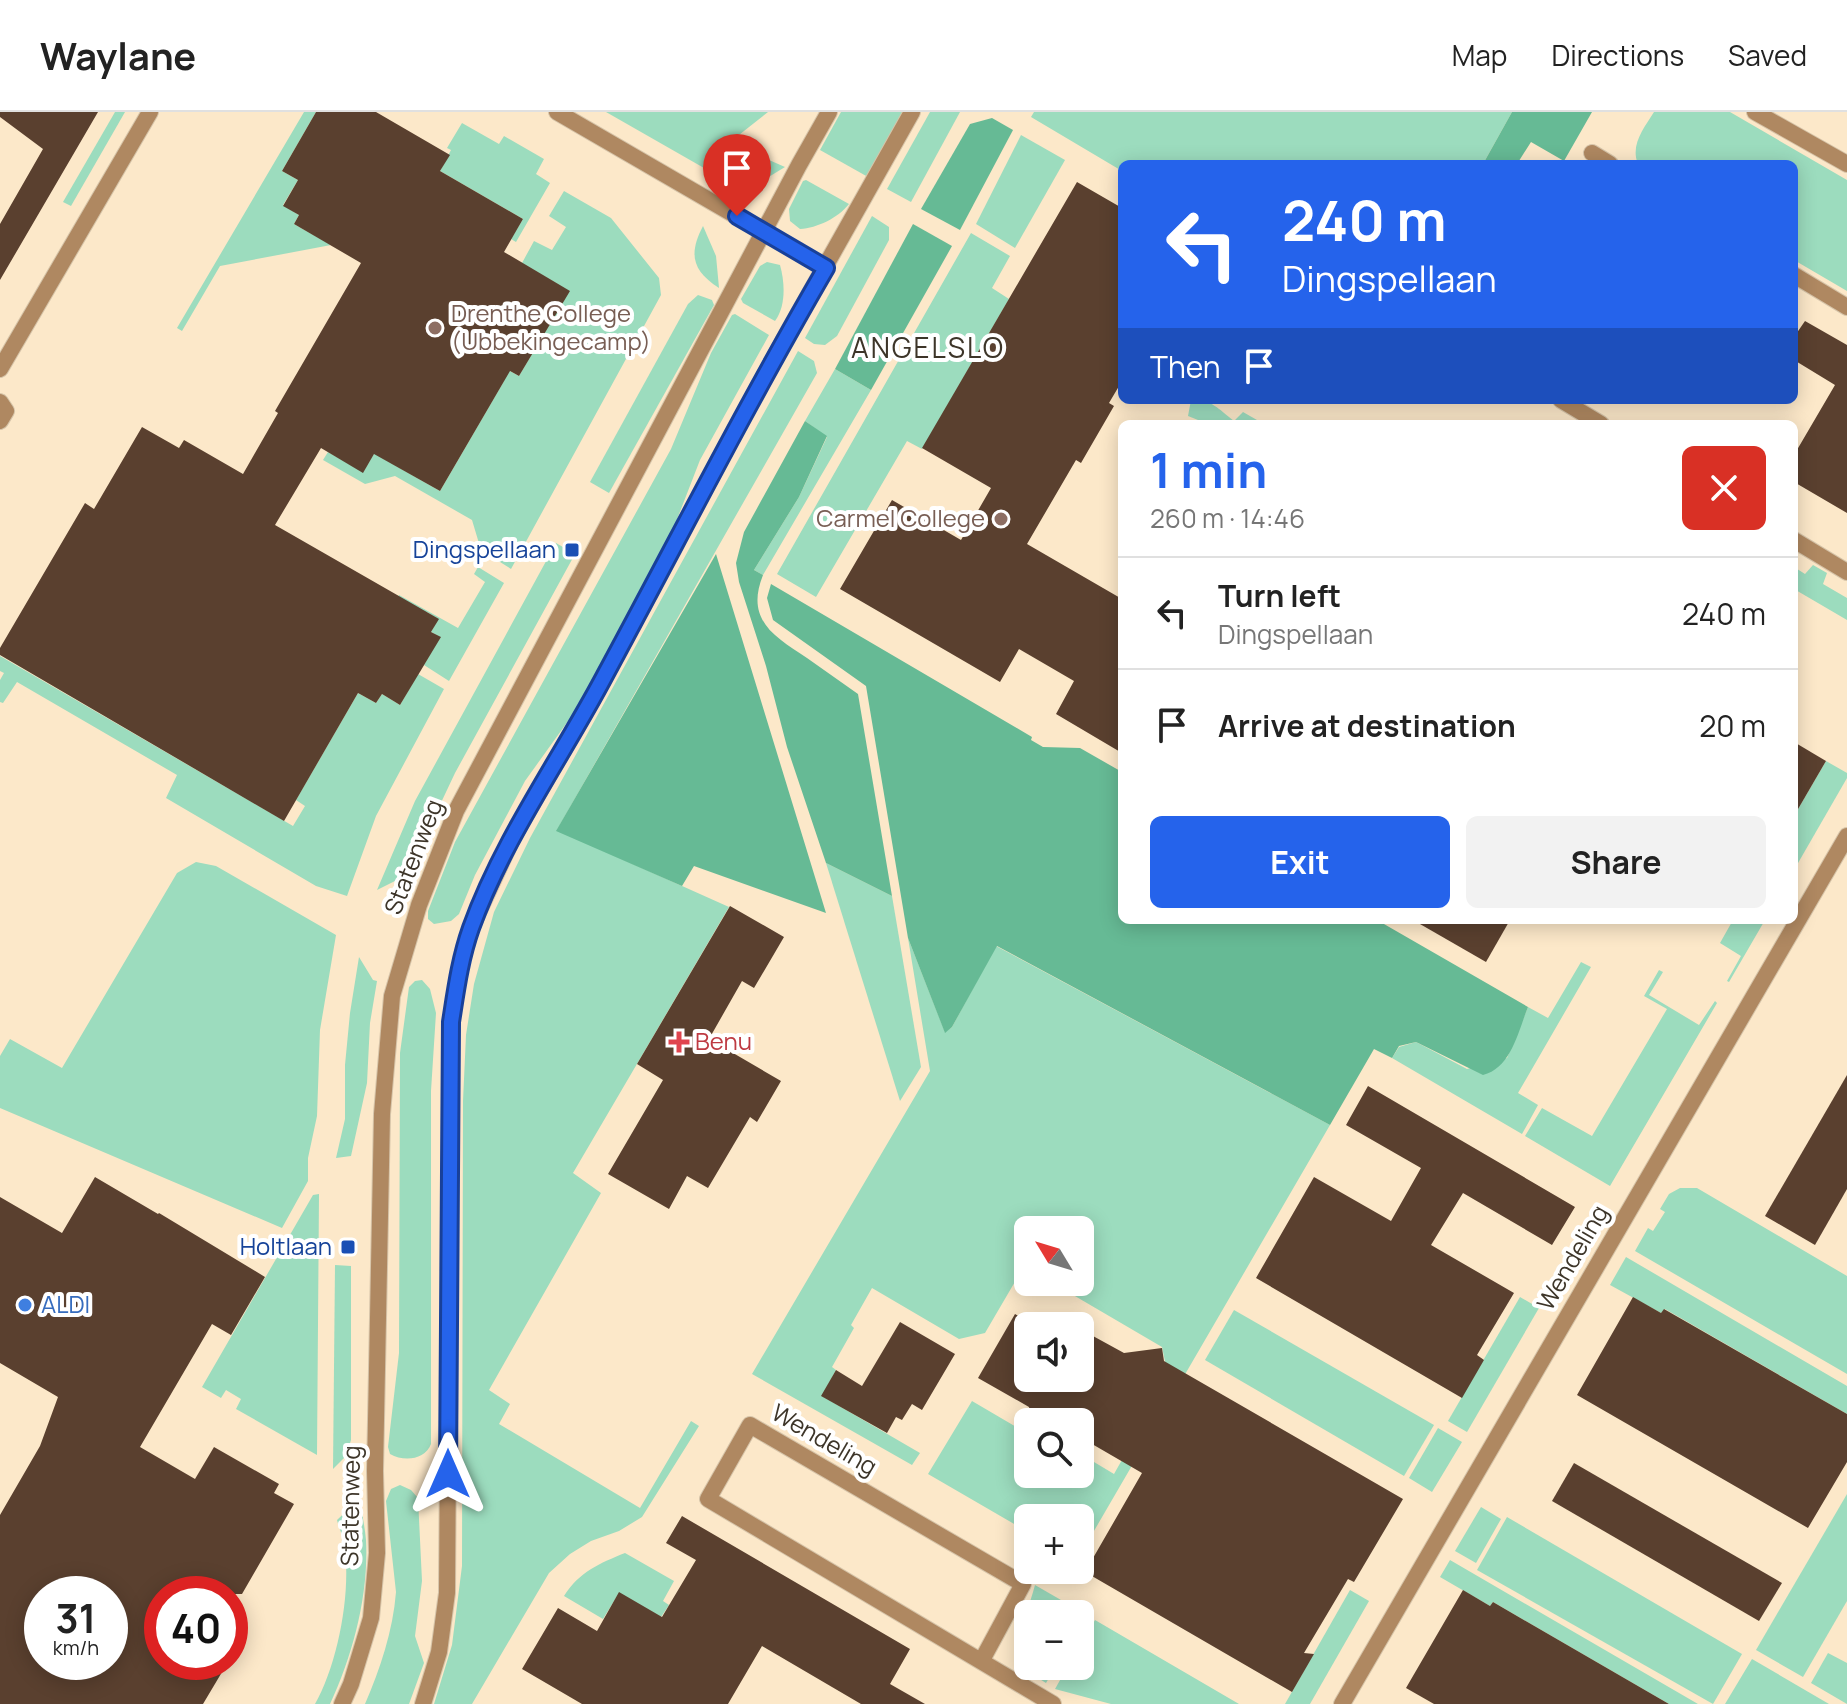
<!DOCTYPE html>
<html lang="en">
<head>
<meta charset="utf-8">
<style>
	:root { --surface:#fff; --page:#f2f2f2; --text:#222; --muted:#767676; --line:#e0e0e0; --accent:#2563eb }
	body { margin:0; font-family:Manrope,sans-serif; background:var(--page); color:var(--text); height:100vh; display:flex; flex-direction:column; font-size:30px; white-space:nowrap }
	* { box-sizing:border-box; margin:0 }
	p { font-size:26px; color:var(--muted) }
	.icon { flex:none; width:44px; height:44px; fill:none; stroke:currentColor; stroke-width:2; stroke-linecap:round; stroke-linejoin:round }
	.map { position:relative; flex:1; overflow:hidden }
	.details { position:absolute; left:1118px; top:308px; width:680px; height:504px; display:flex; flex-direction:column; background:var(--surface); border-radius:12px; box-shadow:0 4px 20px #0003 }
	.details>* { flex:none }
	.top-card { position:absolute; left:1118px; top:48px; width:680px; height:244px; border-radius:12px; box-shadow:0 4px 20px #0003; background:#2563eb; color:#fff; overflow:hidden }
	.needle { width:52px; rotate:308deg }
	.controls { position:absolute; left:1014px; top:1104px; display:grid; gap:16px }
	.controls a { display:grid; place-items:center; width:80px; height:80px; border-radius:12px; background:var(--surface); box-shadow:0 4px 20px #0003; font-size:40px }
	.speed { position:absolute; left:24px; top:1464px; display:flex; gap:16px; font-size:40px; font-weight:700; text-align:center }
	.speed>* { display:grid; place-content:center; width:104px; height:104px; border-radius:50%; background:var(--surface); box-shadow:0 4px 20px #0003; line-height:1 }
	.speed small { font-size:20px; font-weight:400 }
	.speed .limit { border:12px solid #d22; background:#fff; color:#111 }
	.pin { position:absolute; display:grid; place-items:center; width:68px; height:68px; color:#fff; margin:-82px -34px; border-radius:50% 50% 50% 0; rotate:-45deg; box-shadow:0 0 8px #0007 }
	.pin .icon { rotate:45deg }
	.me { position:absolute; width:88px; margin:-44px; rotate:0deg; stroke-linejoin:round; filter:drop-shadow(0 0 6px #0008) }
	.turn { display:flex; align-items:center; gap:28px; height:168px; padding:0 32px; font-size:36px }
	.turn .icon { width:104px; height:104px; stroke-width:2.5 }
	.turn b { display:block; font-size:56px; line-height:68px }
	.then { display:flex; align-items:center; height:76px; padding:0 32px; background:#0003; gap:16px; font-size:30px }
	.round { display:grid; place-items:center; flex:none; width:84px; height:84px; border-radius:12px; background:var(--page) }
	.headline { display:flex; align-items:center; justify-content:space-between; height:136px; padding:0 32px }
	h1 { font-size:48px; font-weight:700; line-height:60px; color:var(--accent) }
	.primary-button { display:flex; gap:16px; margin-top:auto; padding:16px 32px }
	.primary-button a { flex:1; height:92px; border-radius:12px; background:var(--accent); color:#fff; font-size:32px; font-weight:700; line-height:92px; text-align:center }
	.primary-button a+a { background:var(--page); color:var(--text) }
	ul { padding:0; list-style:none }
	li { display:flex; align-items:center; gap:24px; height:112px; padding:0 32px; border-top:2px solid var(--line) }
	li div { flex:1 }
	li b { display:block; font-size:30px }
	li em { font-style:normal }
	header { display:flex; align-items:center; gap:48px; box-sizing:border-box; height:112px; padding:0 40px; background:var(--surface); border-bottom:2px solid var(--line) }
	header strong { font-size:38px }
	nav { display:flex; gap:44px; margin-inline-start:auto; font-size:28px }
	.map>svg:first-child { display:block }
	.green { fill:#9cdcbe }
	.forest { fill:#66ba95 }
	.building { fill:#5a402f; fill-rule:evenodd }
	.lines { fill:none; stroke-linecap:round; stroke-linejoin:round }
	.minor-casing { stroke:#d6c4a9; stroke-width:18 }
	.tertiary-casing { stroke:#d6c4a9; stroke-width:18 }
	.minor { stroke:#af8861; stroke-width:16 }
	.tertiary { stroke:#af8861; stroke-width:16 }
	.route-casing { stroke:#184099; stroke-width:20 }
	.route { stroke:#2563eb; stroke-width:14 }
	.education-dot { fill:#8d6e63; stroke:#fff; stroke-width:3 }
	.transit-dot { fill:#1a4fb4; stroke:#fff; stroke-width:3 }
	.health-dot { fill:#e0444e; stroke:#fff; stroke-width:3 }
	.shop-dot { fill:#3f7fe0; stroke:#fff; stroke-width:3 }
	.labels { text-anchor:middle; stroke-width:8; stroke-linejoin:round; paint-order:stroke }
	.education-label { font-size:24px; fill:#785e54; stroke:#fff; text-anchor:start }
	.transit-label { font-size:24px; fill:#164399; stroke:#fff; text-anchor:end }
	.street-label { font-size:24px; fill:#3d3529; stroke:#fff }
	.health-label { font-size:24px; fill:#be3a42; stroke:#fff; text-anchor:start }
	.shop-label { font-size:24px; fill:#366cbe; stroke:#fff; text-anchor:start }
	.quarter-label { font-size:28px; letter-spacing:2px; fill:#3d3529; stroke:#fff }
</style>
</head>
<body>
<header>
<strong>Waylane</strong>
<nav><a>Map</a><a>Directions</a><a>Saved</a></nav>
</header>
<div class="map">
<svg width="1847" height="1592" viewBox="0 0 1847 1592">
	<rect width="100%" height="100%" fill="#fce8c9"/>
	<g class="green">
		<path d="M115,0H125L71,94L63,90Z"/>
		<path d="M304,0H316L282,59L298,68L283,93L299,103L294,112L331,133L220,154L182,219L177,216Z"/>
		<path d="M606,0H768L730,30L711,54L704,56Z"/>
		<path d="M841,0H903L868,65L820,38Z"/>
		<path d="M930,0H960L911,90L887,77Z"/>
		<path d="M1034,0H1512L1483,52H1122V59L1031,5Z"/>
		<path d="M1654,0H1730L1847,68V179L1794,148V52H1638C1630,33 1644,16 1654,0Z"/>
		<path d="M462,11L499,32L504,24L544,47L536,62L550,71L516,130L511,127L523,107L440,59L451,38L447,36Z"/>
		<path d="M1021,23L1065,48L1015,136L976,112Z"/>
		<path d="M754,48H769L785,55L767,66L727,74L737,56Z"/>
		<path d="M806,68L849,92C838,106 817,116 800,117L790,109L789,97L803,69Z"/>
		<path d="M564,79L611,106L659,166L661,183L511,457L481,438L472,408L395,364L365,372L323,348L328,340L363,360L378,335L382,346L440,379L504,269L501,254L519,264L569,179L522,151L534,129L552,138L566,115L549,104Z"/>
		<path d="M872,104L889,115V128L837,224L825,233L814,232L805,226Z"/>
		<path d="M703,114L716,144L719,176C691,158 689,141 703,114Z"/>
		<path d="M971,121L1010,144L992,176L1009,187L922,337L907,329L816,485L777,462Z"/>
		<path d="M767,150L780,153C785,171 786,194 775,209L743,191L741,187L760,154Z"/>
		<path d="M698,183L712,188L714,193L609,381L590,370L688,192Z"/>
		<path d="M735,202L769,223L700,348L662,446L586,584L525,669L475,763L459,802L451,809L434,812L428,807V799L455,730L671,337L711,241L732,203Z"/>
		<path d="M798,239L814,249L817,261L557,718L729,795L573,1061L601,1081L489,1278L510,1292L499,1312L640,1396L691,1309L699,1314L642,1405L619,1419L591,1429L570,1442L549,1461L472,1592H434L452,1533L462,1454L463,989L466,923L474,872L494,800L530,726Z"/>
		<path d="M835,257L871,278L763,463L754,458L799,385L827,325L805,309Z"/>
		<path d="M1191,288C1213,288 1217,296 1234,309L1243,300L1264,312H1208L1188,304Z"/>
		<path d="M556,431L575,442L455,661L405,767L401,766L377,778L415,689Z"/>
		<path d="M1813,453L1827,461L1823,472L1847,486V508L1794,477V455L1805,462Z"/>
		<path d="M478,455L504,471L449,569L424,553L440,525L431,520L438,507L427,500L425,503L397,487L399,483L458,516L485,470L474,462Z"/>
		<path d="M0,544L293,714L305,694L296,688L358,581L376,591L382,582L400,593L418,562L444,577L376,704L347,784L316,774L166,686L177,663L17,570L3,591L0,590V568L4,561L0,559Z"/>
		<path d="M1826,649L1847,661V666L1794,758V704Z"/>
		<path d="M196,750L216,754L336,823L320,918L317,1004L308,1046V1069L282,1116L0,996V944L10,927L62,956L177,761Z"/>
		<path d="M826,751L892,784L921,955L900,989Z"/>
		<path d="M1733,808H1765L1729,870L1727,869L1741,844L1720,831Z"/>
		<path d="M908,826L945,920L952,915L996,834L1330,1013L1080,1443V1406H1028V1420L928,1362L972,1289L1028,1322V1362H1080V1350L1089,1347L1114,1362L1157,1286L1166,1254L1162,1235L1051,1170H1080V1118H1028V1166L1016,1168L985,1221L959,1227L872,1176L851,1213L854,1216L832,1255L836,1258L822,1284L920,1341L912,1353L752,1262L930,959Z"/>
		<path d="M359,845L373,868L377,869L370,911L367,971L351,1044L336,1046L345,1007V953L350,901Z"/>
		<path d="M1581,850L1591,855L1518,981L1538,993L1522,1022L1392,946L1399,935L1416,930L1467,957L1507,946L1528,895L1548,906Z"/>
		<path d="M1659,858L1663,860L1649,883L1699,913L1715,889L1717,891L1610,1074L1525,1024L1542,996L1592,1024L1667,897L1644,884Z"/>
		<path d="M422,868L430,877L436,901L431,979V1332C425,1348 404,1350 390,1342L388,1335L399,1241L400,941L409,875L415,869Z"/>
		<path d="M1680,1076H1697L1847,1164V1262L1635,1139L1648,1116L1653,1119L1665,1100L1660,1097L1669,1082Z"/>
		<path d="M319,1082L317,1343L236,1297L241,1287L226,1278L221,1286L202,1275L313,1083Z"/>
		<path d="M1626,1145L1847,1274V1302L1665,1197L1661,1201L1610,1173Z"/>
		<path d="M335,1153L351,1154V1328L346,1344L333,1357Z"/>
		<path d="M1520,1185L1539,1196L1467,1320L1448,1309Z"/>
		<path d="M1234,1198L1434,1313L1404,1364L1205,1248Z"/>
		<path d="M1438,1316L1462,1330L1432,1380L1409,1366Z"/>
		<path d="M400,1373L411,1378L418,1386L422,1469L415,1524L424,1551L409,1592H365C380,1557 393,1519 396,1480L386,1389L391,1377Z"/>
		<path d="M1847,1382V1489L1803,1565L1756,1538Z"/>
		<path d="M358,1388L361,1391C362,1403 365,1416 366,1428C369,1482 353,1543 330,1592H315C338,1552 352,1478 344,1432C343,1424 339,1416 337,1408Z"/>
		<path d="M1481,1395L1501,1407L1476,1451L1455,1439Z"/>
		<path d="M1507,1405L1742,1542L1713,1592L1477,1458Z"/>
		<path d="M625,1441L674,1469L663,1489L669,1493L661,1505L619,1481L603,1507L564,1484C579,1460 600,1451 625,1441Z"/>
		<path d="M1450,1448L1698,1592H1669L1493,1490L1490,1494L1440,1465Z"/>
		<path d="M1035,1473L1087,1503L1080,1514V1502H1028V1554H1056L1046,1571C1003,1547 1025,1511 1035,1473Z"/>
		<path d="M1350,1478L1369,1489L1310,1592H1285Z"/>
		<path d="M1095,1508L1239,1592H1111L1055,1577L1068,1554H1080V1534Z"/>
		<path d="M1828,1541L1847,1551V1592L1811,1571Z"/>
		<path d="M1752,1547L1829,1592H1725Z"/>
	</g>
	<g class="forest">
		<path d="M1512,0H1592L1564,49L1531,30L1517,52H1483Z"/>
		<path d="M992,6L1013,18L960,118L921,97L970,12Z"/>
		<path d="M913,112L952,134L871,278L835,257Z"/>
		<path d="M805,309L827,324L799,385L754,458L763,463C745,508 774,524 807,546C824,558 841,570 858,582L892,784L826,751L787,635L766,554L739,470L736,451L744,420Z"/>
		<path d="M716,442L731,491L826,801L694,754L682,774L556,719Z"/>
		<path d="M771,472L1032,625L1031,628L1043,635L1080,636L1122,660V808H1377L1528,895C1518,920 1511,956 1483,963L1416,930L1399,934L1392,946L1374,937L1330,1013L997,834L952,915L945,921L908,826L866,574L773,508L767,486Z"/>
	</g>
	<g class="building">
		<path d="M0,0H98L0,168V112L43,37L0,5Z"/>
		<path d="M316,0H376L450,43L440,59L523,107L504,140L570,179L519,264L510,259L440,379L374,342L363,361L321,336L275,413L439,507L431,520L441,525L400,593L382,582L376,591L358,581L284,709L0,543V536L85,391L94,397L142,315L179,336L184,328L243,362L278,301L275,299L361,151L294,112L299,103L283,94L298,68L282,59Z"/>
		<path d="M1077,70L1122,96V269L1109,291L1114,294L1081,351L1076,348L1027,432L1122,487V641L1056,602L1074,569L1019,537L1000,570L840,477L892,388L961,428L991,376L922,336Z"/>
		<path d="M1805,209L1847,233V401L1794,370V343L1835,273L1794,248V225Z"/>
		<path d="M1794,630L1826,649L1794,704Z"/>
		<path d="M730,794L784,825L754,876L742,869L709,927L781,969L757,1010L750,1005L708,1076L687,1064L669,1097L608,1062L663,968L637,952Z"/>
		<path d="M1413,808H1510L1486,850Z"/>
		<path d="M1847,963V1077L1815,1133L1765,1104Z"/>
		<path d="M1368,974L1575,1095L1552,1133L1463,1081L1431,1133L1514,1181L1477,1243L1484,1248L1462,1286L1256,1166L1314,1065L1391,1109L1421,1056L1346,1013Z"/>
		<path d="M95,1065L158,1102L159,1101L265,1165L231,1223L212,1212L140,1335L195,1367L214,1335L279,1372L274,1381L294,1392L242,1482H162V1550H228L203,1592H0V1403L40,1334L58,1285L0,1251V1085L62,1121ZM42,1482H110V1550H42Z"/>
		<path d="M1633,1185L1661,1201L1664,1197L1847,1302V1350L1808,1416L1577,1283Z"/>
		<path d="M1015,1202L1033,1212L1036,1208L1046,1214H1028V1266H1080V1222L1082,1218L1124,1241L1162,1236L1164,1249L1403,1387L1354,1470L1348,1467L1304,1541L1314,1542L1292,1580L1085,1460L1142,1361L1080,1325V1310H1032L1029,1295L978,1266Z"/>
		<path d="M900,1210L955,1242L922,1298L912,1292L902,1308L896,1305L887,1321L821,1284L836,1258L862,1274Z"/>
		<path d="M1574,1351L1782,1471L1759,1509L1552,1389Z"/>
		<path d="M682,1404L910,1537L890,1572L925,1592H861L762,1534L728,1592H582L522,1557L558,1496L597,1519L619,1480L662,1505L696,1448L666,1431Z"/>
		<path d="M1463,1478L1490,1494L1493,1490L1669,1592H1434L1406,1576Z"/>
	</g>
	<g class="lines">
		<g class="minor-casing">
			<g id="minor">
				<path d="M557,0L826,156"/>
				<path d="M1755,0L1847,52"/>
				<path d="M1592,41L1610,52"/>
				<path d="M1794,163L1847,195"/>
				<path d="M0,257L150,0"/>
				<path d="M1561,288L1601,312"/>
				<path d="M0,290L6,299L0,309"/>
				<path d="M1794,428L1847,460"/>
				<path d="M982,1548L1023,1472L750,1313L708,1387L1053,1592"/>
				<path d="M1342,1592L1847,724"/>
			</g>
		</g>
		<g class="tertiary-casing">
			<g id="tertiary">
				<path d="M342,1592L351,1572L371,1506L377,1441L375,1359L382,1002L392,884L419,793L456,699L799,53L829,0"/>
				<path d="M423,1592L439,1540L447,1481L451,910L459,859L471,816L513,725L591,590L786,224L912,0"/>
			</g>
		</g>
		<use href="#minor" class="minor"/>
		<use href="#tertiary" class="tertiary"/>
	</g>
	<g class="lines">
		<g class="route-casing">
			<path id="route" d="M448,1362L451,910C456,878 460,847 471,816C503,727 560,648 604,565C678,428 748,290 826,156L737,104"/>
		</g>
		<use href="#route" class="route"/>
	</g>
	<g class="education-dot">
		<circle cx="435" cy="216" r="8"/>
		<circle cx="1001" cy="407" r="8"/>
	</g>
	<g class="transit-dot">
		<rect x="564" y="430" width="16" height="16" rx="4"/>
		<rect x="340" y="1127" width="16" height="16" rx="4"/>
	</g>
	<path class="health-dot" d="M675 918h8v8h8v8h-8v8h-8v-8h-8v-8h8z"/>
	<circle class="shop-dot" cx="25" cy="1193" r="8"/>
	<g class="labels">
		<g class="education-label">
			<text x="451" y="210">Drenthe College<tspan x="451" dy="28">(Ubbekingecamp)</tspan></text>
			<text x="985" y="415" text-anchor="end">Carmel College</text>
		</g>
		<g class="transit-label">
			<text x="556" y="446">Dingspellaan</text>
			<text x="332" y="1143">Holtlaan</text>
		</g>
		<g class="street-label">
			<text transform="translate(414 745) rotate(-69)" y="8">Statenweg</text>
			<text transform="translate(1573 1146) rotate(-60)" y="8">Wendeling</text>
			<text transform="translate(824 1328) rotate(30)" y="8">Wendeling</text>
			<text transform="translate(351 1394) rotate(-89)" y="8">Statenweg</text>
		</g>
		<g class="health-label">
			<text x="695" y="938">Benu</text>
		</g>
		<g class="shop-label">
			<text x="41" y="1201">ALDI</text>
		</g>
		<g class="quarter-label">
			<text x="928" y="246">ANGELSLO</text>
		</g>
	</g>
</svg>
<div class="controls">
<a><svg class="needle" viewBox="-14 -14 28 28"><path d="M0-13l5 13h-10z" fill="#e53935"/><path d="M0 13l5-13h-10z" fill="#767676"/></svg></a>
<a><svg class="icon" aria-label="sound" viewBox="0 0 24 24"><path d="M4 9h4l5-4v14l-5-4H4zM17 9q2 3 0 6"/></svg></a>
<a><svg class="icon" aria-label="search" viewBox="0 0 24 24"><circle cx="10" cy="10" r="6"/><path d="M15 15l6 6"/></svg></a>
<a>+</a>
<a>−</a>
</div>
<div class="speed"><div>31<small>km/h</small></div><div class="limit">40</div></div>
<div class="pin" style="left:737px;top:104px;background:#d93025"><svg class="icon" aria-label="arrive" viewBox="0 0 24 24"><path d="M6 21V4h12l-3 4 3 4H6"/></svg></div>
<svg class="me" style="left:448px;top:1362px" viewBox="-20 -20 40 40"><path d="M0-17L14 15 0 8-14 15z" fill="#2563eb" stroke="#fff" stroke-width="4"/></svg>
<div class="top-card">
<div class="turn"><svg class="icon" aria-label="left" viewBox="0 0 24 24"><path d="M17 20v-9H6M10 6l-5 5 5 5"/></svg><div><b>240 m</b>Dingspellaan</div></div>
<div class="then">Then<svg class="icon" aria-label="arrive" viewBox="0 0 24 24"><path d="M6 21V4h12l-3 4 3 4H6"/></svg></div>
</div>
<section class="details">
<div class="headline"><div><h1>1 min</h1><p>260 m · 14:46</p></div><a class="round" style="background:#d93025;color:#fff"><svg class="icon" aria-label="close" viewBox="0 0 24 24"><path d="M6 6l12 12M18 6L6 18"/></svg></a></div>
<ul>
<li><svg class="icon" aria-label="left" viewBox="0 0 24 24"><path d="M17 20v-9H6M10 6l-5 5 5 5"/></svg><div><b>Turn left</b><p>Dingspellaan</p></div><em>240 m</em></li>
<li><svg class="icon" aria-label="arrive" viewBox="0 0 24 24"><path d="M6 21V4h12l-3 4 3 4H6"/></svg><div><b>Arrive at destination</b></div><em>20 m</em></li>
</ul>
<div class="primary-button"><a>Exit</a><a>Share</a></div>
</section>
</div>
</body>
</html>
